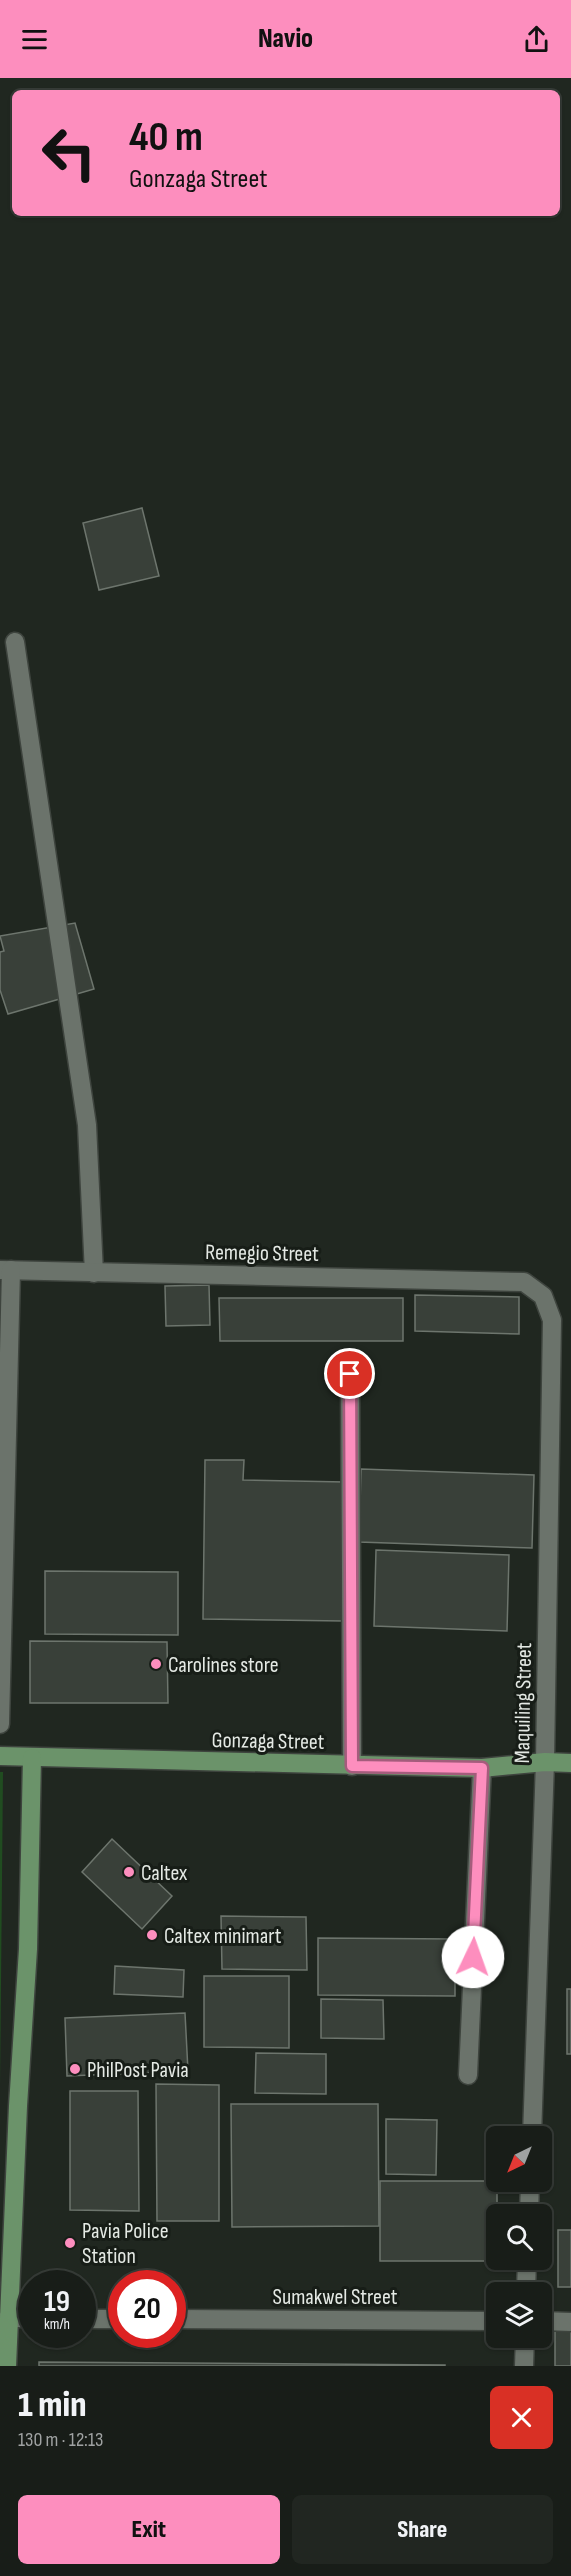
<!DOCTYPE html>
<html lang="en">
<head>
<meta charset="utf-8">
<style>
	:root { --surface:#181d18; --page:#212621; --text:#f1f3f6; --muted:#9fa2a2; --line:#363b37; --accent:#fd8ebe }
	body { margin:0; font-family:"Sofia Sans Condensed",sans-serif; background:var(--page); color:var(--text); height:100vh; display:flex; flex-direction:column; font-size:22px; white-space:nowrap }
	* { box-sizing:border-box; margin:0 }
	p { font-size:20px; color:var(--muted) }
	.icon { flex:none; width:33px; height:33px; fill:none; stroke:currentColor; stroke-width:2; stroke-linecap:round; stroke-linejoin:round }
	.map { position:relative; height:2288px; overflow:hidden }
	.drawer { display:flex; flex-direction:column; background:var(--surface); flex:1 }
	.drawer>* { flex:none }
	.hud { position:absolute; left:12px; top:12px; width:548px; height:126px; border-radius:9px; box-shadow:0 2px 4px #0004,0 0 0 2px var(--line); background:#fd8ebe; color:#111; overflow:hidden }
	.needle { width:39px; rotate:223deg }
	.buttons { position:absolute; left:486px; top:2048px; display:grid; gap:12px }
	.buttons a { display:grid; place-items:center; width:66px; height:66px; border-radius:9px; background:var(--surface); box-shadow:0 2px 4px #0004,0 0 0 2px var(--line); font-size:30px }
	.speed { position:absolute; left:18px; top:2192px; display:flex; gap:12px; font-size:30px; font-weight:700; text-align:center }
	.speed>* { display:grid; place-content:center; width:78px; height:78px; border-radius:50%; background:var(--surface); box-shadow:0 2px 4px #0004,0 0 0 2px var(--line); line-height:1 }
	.speed small { font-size:15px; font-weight:400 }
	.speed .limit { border:9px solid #d22; background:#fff; color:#111 }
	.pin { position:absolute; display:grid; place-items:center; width:51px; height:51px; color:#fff; margin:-26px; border:3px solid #fff; border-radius:50%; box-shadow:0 2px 6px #0007 }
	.me { position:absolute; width:66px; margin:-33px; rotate:3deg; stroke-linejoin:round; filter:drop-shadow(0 0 4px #0008) }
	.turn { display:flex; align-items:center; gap:21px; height:126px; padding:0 18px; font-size:27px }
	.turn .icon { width:78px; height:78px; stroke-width:2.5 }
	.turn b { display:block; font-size:42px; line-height:51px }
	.round { display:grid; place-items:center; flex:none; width:63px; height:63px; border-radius:9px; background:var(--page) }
	.summary { display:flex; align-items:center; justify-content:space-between; height:102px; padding:0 18px }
	h1 { font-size:36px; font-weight:800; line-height:45px }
	.action { display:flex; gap:12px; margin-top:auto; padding:12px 18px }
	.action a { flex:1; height:69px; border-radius:9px; background:var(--accent); color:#111; font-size:24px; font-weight:800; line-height:69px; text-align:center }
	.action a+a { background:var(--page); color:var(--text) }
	header { display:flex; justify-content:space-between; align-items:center; height:78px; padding:0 18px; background:var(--accent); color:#111; font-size:27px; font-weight:800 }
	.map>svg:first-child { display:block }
	.green { fill:#204c20 }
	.building { fill:#394039; stroke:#6d756d; stroke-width:1.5 }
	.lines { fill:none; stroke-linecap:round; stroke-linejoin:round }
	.minor-casing { stroke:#3e443e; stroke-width:21 }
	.major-casing { stroke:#3e443e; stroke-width:21 }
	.minor { stroke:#6b736b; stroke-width:18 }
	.major { stroke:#6b936a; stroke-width:18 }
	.route-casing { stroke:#a45c7c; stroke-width:15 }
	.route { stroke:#fd8ebe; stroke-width:10 }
	.poi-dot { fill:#fd8ebe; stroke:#171d17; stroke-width:2 }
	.labels { text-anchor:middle; stroke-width:6; stroke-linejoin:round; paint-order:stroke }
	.street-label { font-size:22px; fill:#e4e9e4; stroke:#171d17 }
	.poi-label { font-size:22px; fill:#e4e9e4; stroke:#171d17; text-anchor:start }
</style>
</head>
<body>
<header><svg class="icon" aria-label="menu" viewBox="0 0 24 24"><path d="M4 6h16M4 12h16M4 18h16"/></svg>Navio<svg class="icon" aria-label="share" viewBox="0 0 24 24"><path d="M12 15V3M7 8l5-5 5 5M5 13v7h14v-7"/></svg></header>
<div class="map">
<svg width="571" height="2288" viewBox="0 0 571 2288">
	<rect width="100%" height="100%" fill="#202720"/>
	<path class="green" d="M0,1694H3L0,2009Z"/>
	<g class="building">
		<path d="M142,430L159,498L99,512L83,445Z"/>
		<path d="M75,845L94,911L8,936L0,912V874L4,873L0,858Z"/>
		<path d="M209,1207L210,1247L166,1248L165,1208Z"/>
		<path d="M415,1217L519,1219V1256L415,1253Z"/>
		<path d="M219,1220H403V1263H220Z"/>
		<path d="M205,1382H244L243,1402L345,1404L343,1543L203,1541Z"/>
		<path d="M361,1391L534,1397L532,1470L359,1464Z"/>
		<path d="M376,1472L509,1477L507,1553L374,1548Z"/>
		<path d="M45,1493L178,1494V1557L45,1556Z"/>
		<path d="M30,1563L167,1564L168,1625H30Z"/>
		<path d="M112,1761L172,1818L142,1851L82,1794Z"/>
		<path d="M221,1838L306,1839L307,1892L222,1891Z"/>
		<path d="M318,1860L455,1861V1918L318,1917Z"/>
		<path d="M115,1888L184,1892L183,1919L114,1916Z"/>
		<path d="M204,1898H289V1970L204,1969Z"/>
		<rect x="567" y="1911" width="4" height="65"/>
		<path d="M321,1921L383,1922L384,1961L321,1960Z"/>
		<path d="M185,1935L188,1993L67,1998L65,1940Z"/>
		<path d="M256,1975L326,1976V2016L255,2015Z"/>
		<path d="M156,2006L219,2007V2143H157Z"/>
		<path d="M70,2013H138L139,2133L70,2132Z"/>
		<path d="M231,2026H378L379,2148L232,2149Z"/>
		<path d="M386,2041L437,2042L436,2097L386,2096Z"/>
		<rect x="380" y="2103" width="117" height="80"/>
		<rect x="558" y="2152" width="13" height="57"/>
		<path d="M555,2247L571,2248V2288H555Z"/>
		<path d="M39,2284L445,2287V2288H39Z"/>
	</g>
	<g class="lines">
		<g class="minor-casing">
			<g id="minor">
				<path d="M15,564L87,1047L94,1195"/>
				<path d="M0,1192L524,1204L543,1218L552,1242L545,1684L532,2058"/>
				<path d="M350,1296L352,1688"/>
				<path d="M0,1646L11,1192"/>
				<path d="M468,1997L482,1690"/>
				<path d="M529,2136L530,2103"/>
				<path d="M526,2214L527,2181"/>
				<path d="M8,2240H32"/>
				<path d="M82,2241H122"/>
				<path d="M172,2241L496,2243"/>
				<path d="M542,2243L571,2244"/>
				<path d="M524,2288L525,2259"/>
			</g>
		</g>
		<g class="major-casing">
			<g id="major">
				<path d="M0,1678L482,1690L545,1684L571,1685"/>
				<path d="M7,2288L18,2028L28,1871L32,1680"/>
			</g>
		</g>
		<use href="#minor" class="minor"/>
		<use href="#major" class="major"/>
	</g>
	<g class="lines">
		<g class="route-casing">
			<path id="route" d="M350,1296L352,1688L482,1690L473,1879"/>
		</g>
		<use href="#route" class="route"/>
	</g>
	<g class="poi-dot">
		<circle cx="156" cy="1586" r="6"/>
		<circle cx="129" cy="1794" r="6"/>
		<circle cx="152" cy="1857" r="6"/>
		<circle cx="75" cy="1991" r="6"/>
		<circle cx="70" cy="2165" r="6"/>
	</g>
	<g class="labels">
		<g class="street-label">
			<text transform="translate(262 1174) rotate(1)" y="8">Remegio Street</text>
			<text transform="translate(522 1625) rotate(-89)" y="8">Maquiling Street</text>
			<text transform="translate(268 1662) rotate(1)" y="8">Gonzaga Street</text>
			<text x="335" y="2226">Sumakwel Street</text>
		</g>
		<g class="poi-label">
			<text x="168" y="1594">Carolines store</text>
			<text x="141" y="1802">Caltex</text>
			<text x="164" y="1865">Caltex minimart</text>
			<text x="87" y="1999">PhilPost Pavia</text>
			<text x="82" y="2160">Pavia Police<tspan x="82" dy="25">Station</tspan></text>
		</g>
	</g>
</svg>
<div class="buttons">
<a><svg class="needle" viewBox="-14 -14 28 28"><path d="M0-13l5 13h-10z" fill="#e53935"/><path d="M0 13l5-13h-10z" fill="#9fa2a2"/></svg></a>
<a><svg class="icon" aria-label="search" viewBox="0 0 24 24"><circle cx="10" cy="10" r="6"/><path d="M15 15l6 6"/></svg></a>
<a><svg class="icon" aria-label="layers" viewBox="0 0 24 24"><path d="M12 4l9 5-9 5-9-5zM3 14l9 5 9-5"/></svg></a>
</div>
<div class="speed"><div>19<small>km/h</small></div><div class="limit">20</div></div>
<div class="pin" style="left:350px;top:1296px;background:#d93025"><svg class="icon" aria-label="arrive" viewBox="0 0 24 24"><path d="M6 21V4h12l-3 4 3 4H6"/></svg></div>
<svg class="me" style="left:473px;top:1879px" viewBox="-20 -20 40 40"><circle r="19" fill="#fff"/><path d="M0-13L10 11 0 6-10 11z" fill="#fd8ebe"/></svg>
<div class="hud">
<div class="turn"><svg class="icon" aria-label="left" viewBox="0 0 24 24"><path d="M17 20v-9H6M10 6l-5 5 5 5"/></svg><div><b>40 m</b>Gonzaga Street</div></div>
</div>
</div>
<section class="drawer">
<div class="summary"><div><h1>1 min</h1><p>130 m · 12:13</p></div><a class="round" style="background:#d93025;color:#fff"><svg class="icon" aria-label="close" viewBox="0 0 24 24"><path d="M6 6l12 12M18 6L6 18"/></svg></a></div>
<div class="action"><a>Exit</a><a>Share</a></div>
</section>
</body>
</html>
